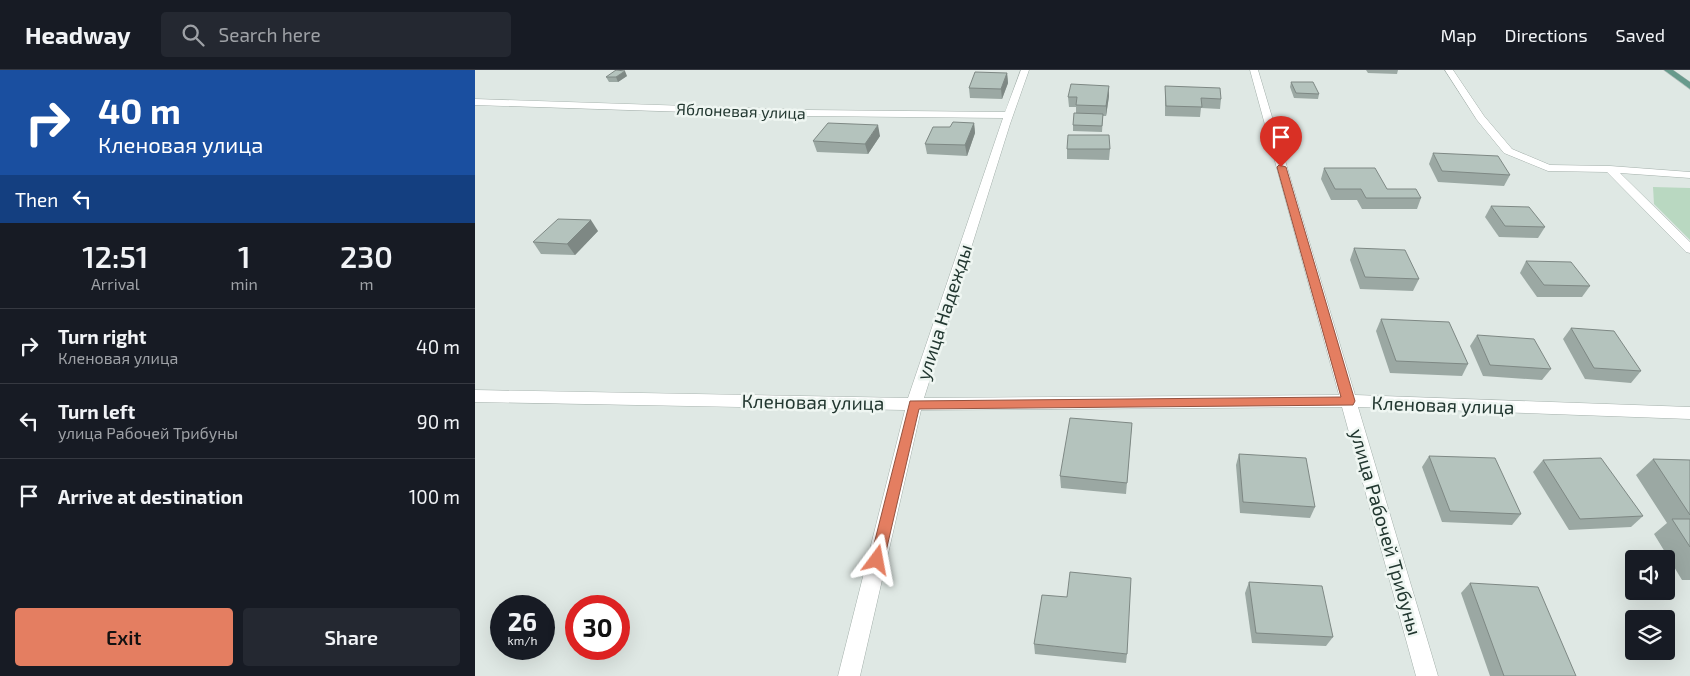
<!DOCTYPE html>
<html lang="en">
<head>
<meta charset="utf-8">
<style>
	:root { --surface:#171b24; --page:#242831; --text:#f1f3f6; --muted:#9ea1a6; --line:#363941; --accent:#e47e61 }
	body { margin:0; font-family:"Exo 2",sans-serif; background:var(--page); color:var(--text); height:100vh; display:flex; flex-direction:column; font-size:19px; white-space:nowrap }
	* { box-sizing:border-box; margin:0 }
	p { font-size:16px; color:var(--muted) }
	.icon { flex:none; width:28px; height:28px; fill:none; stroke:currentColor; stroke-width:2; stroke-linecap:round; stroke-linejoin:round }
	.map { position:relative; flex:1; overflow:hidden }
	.side { display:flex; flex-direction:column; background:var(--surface); width:475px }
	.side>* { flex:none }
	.banner { background:#1a4fa0; color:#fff; overflow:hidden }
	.buttons { position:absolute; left:1150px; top:480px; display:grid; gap:10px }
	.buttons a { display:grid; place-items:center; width:50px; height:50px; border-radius:5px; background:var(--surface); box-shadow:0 5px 20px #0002; font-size:25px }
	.speed { position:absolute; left:15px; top:525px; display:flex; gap:10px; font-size:25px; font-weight:700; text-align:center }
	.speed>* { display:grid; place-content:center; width:65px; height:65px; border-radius:50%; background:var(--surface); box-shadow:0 5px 20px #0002; line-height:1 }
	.speed small { font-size:12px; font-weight:400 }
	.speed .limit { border:8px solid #d22; background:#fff; color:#111 }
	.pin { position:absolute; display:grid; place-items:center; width:42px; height:42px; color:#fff; margin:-51px -21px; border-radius:50% 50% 50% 0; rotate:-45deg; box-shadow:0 0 5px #0007 }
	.pin .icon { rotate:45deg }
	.me { position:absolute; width:55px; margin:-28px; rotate:13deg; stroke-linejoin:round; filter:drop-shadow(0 0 4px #0008) }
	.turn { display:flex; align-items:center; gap:18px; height:105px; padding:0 15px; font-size:22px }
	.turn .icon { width:65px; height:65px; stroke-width:2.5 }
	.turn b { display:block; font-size:35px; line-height:42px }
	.then { display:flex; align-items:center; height:48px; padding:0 15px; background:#0003; gap:10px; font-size:19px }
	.eta { display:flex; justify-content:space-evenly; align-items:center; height:85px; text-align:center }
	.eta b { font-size:30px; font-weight:600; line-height:35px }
	.primary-button { display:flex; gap:10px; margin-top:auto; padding:10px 15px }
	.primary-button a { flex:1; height:58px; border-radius:5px; background:var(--accent); color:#111; font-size:20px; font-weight:600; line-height:58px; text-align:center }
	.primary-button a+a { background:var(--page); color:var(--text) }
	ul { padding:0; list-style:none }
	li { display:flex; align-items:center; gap:15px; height:75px; padding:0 15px; border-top:1px solid var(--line) }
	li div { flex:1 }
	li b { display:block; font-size:19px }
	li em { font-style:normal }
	header { display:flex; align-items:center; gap:30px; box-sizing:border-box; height:70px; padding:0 25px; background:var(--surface); border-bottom:1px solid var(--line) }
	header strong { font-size:24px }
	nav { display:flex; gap:28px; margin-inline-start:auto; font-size:18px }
	.search { width:350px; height:45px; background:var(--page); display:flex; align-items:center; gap:12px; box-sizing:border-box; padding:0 18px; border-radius:5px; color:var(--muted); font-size:19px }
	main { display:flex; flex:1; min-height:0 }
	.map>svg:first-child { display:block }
	.green { fill:#b9d8c1 }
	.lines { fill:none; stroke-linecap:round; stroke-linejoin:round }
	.minor-casing { stroke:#a3afaa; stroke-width:1 }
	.major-casing { stroke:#bdc3c1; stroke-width:1 }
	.minor { fill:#fff; fill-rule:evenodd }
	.major { fill:#679a8c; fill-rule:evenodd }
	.wall { fill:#9ba8a3 }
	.shaded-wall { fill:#7e8884 }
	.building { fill:#b4c3bd; stroke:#7e8884 }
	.route { fill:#e47e61; stroke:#94523f }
	.labels { text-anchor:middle; stroke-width:5; stroke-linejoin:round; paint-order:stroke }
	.far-street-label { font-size:16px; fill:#223730; stroke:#eff6f2 }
	.street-label { font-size:19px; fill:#223730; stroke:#eff6f2 }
</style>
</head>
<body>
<header>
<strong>Headway</strong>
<div class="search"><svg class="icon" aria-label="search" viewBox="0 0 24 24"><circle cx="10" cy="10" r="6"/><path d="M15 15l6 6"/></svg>Search here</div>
<nav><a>Map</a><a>Directions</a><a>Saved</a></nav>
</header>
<main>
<section class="side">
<div class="banner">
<div class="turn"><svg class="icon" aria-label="right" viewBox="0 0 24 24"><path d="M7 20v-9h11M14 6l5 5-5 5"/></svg><div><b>40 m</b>Кленовая улица</div></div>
<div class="then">Then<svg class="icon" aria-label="left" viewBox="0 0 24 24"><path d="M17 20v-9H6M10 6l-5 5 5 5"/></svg></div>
</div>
<div class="eta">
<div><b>12:51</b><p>Arrival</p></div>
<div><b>1</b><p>min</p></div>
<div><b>230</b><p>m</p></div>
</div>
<ul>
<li><svg class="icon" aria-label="right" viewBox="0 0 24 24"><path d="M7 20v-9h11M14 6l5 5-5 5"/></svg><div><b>Turn right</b><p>Кленовая улица</p></div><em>40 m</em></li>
<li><svg class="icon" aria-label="left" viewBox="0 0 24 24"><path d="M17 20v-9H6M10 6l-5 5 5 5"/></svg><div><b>Turn left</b><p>улица Рабочей Трибуны</p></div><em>90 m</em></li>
<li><svg class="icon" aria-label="arrive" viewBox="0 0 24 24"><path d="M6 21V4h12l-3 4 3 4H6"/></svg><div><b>Arrive at destination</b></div><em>100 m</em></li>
</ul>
<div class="primary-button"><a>Exit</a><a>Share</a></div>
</section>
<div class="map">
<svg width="1215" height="606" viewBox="0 0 1215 606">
	<rect width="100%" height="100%" fill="#dfe8e4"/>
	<path class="green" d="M1178,117L1215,118V170L1179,134Z"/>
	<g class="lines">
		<g class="minor-casing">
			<g id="minor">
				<path d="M546,0H554L535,54L449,328L864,325L775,0H783L880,325L1215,337V349L883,337L963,606H941L867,337L446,340L385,606H363L430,340L0,332V320L433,328L528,48L333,46L0,35V29L333,40L530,42Z"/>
				<path d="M970,0H978L1009,46L1037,79L1075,95L1135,96L1215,102V108L1145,103L1215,172V183L1211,182L1132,102L1073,101L1029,83L1002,50Z"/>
			</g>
		</g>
		<g class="major-casing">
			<path id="major" d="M1189,0H1198L1215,12V19Z"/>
		</g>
		<use href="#minor" class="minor"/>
		<use href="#major" class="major"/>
	</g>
	<g class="wall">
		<path d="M891,0H923L922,4L893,3Z"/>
		<path d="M532,3L533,13L527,29L495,28L494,18Z"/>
		<path d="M152,6L143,12H134L131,7Z"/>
		<path d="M816,12L844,24L843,29L819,28L815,17Z"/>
		<path d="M690,16L746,29L745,39L726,38L725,47L690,46Z"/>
		<path d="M634,26L631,46H628L627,62L598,61V55L601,43V37H594L593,27Z"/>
		<path d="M499,53L500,63L492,86L452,84L450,74L475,57Z"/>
		<path d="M405,66L393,84L342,82L338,71Z"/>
		<path d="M592,79H635L634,90L592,89Z"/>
		<path d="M958,83L1035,105L1029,116L963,112L954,94Z"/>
		<path d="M849,98L912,119L946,128L942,139H887L882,130H856L846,109Z"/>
		<path d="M1016,136L1070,157L1063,168L1024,167L1010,147Z"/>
		<path d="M123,161L100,185L66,184L58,172Z"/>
		<path d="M879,178L944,209L938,221L885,219L875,190Z"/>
		<path d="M1051,191L1115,216L1107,227H1062L1045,203Z"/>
		<path d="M906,249L993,294L987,306L915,303L901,261Z"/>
		<path d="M1096,258L1166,301L1156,313L1110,309L1088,269Z"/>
		<path d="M1002,265L1076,299L1067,310L1008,306L995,276Z"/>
		<path d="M657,353L651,424L586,418L585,406Z"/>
		<path d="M764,384L840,437L835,448L765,443L761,395Z"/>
		<path d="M954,386L1046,444L1037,455L967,452L947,397Z"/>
		<path d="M1178,389L1215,390V510H1207L1179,464L1192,453L1161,405Z"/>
		<path d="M1068,390L1168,446L1156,457L1094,460L1058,402Z"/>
		<path d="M774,512L858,567L851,576L777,573L770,523Z"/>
		<path d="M995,513L1101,606H1015L986,523Z"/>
		<path d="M559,574L652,584L651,593L560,584Z"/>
	</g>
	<g class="shaded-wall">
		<path d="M150,1L152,6L143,12L141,7Z"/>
		<path d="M532,3L533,13L527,29L526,19Z"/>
		<path d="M634,16V26L631,46V36Z"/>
		<path d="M499,53L500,63L492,86L490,75Z"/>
		<path d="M403,55L405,66L393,84L390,74Z"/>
		<path d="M116,150L123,161L100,185L92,174Z"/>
	</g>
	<g class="building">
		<path d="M141,0L150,1L141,7H131Z"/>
		<path d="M500,2L532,3L526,19L494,18Z"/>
		<path d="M816,12H838L844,24L821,23Z"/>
		<path d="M596,14L634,16L631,36L601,35L602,27H593Z"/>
		<path d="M690,16L745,18L746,29L726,28L727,37L691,36Z"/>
		<path d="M599,43L628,44L627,56L598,55Z"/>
		<path d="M478,52L499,53L490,75L450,74L458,57H475Z"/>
		<path d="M353,53L403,55L390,74L338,71Z"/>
		<path d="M593,65H634L635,79H592Z"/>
		<path d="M958,83L1023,86L1035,105L967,101Z"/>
		<path d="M849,98H900L912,119H941L946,128H891L886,119H860Z"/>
		<path d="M1016,136L1054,137L1070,157L1030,156Z"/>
		<path d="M83,149L116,150L92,174L58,172Z"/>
		<path d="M879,178L930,180L944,209L890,207Z"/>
		<path d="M1051,191L1096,192L1115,216L1069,215Z"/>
		<path d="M906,249L974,252L993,294L921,291Z"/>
		<path d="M1096,258L1139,261L1166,301L1119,298Z"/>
		<path d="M1002,265L1059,269L1076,299L1015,295Z"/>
		<path d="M595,348L657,353L652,413L585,406Z"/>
		<path d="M764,384L831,388L840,437L768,432Z"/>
		<path d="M954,386L1020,388L1046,444L975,441Z"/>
		<path d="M1126,388L1168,446L1105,449L1068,390Z"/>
		<path d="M1178,389L1215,390V445Z"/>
		<path d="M1197,449H1215V477Z"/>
		<path d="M595,502L656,508L652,584L559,574L567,525L592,527Z"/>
		<path d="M774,512L847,516L858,567L781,563Z"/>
		<path d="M995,513L1063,517L1101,606H1029Z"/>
	</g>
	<path class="route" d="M804,95L811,97L880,331L878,335L444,339L409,490L407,494L402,496L397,494L395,490L435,331L866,327L802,97Z"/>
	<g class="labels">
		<g class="far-street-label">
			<text transform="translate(266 41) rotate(2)" y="6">Яблоневая улица</text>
		</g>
		<g class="street-label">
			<text transform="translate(469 242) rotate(-72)" y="7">улица Надежды</text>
			<text transform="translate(338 332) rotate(1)" y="7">Кленовая улица</text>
			<text transform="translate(968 335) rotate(2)" y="7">Кленовая улица</text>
			<text transform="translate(911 462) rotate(74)" y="7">улица Рабочей Трибуны</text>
		</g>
	</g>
</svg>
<div class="buttons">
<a><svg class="icon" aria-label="sound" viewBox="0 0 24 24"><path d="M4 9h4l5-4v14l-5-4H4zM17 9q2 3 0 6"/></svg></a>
<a><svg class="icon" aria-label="layers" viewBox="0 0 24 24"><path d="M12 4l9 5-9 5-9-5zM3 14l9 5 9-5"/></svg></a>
</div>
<div class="speed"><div>26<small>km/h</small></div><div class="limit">30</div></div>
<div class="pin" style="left:806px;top:97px;background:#d93025"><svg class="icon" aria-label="arrive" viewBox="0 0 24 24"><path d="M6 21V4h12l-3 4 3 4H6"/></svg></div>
<svg class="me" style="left:402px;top:490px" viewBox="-20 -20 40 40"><path d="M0-17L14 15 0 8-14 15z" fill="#e47e61" stroke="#fff" stroke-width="4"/></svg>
</div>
</main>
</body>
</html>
